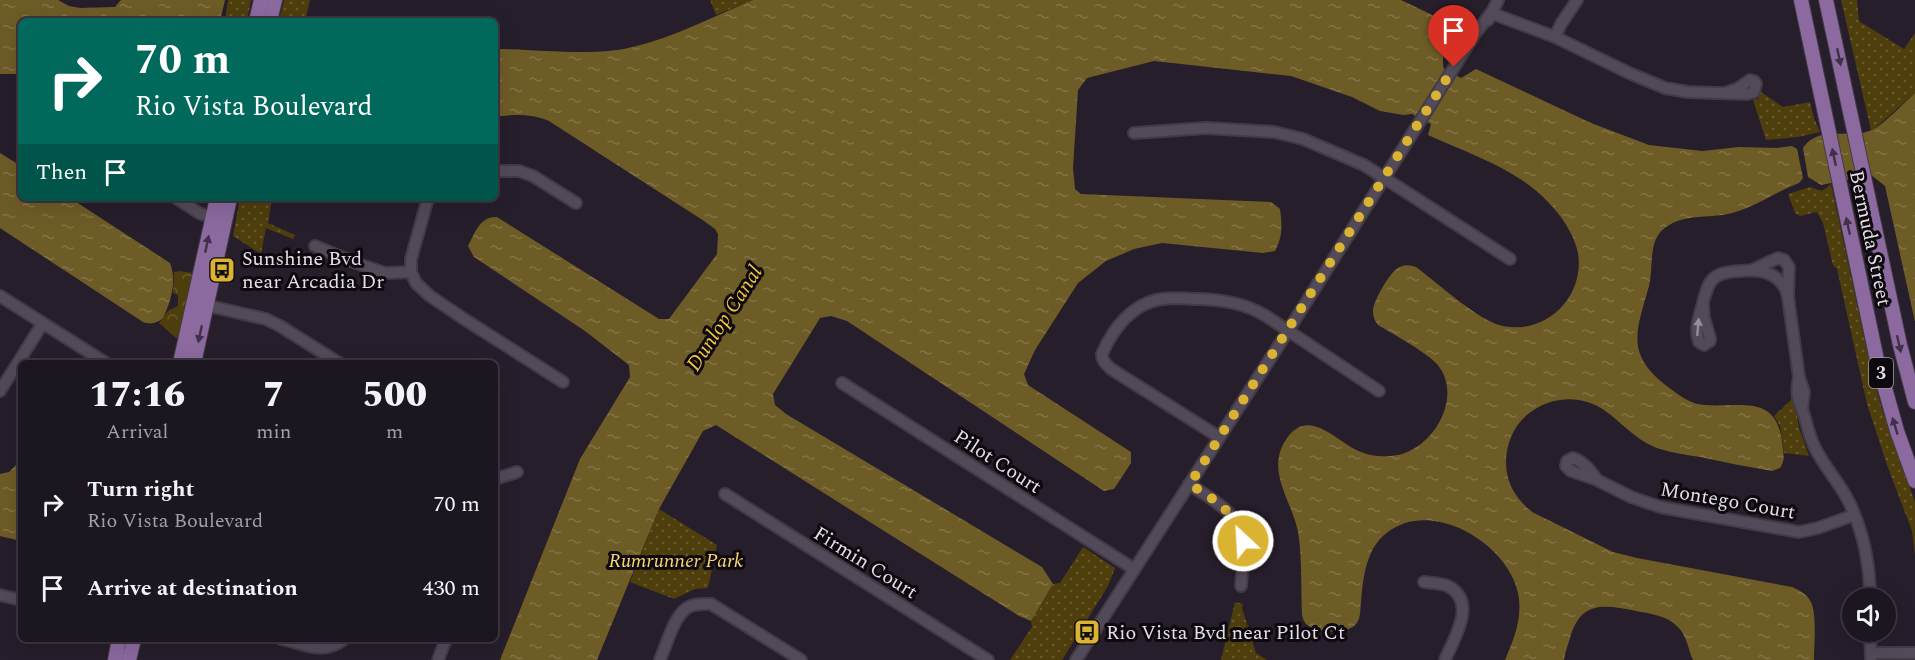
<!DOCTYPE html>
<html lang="en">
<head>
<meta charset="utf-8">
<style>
	:root { --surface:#1c1620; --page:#29232d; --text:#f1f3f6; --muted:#a09fa5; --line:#3a353e }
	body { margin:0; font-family:Spectral,serif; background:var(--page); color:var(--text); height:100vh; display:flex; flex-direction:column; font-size:22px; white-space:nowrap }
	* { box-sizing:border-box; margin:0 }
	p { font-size:20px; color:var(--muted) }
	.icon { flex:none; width:33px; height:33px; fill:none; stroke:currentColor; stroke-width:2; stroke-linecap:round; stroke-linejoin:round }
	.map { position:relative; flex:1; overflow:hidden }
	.drawer { position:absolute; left:18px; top:360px; width:480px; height:282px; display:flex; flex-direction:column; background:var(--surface); border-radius:9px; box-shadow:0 6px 24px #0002,0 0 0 2px var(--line) }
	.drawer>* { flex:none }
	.banner { position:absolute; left:18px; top:18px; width:480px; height:183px; border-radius:9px; box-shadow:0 6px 24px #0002,0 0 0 2px var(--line); background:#00695c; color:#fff; overflow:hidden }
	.controls { position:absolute; left:1842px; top:588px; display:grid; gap:12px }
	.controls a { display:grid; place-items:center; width:54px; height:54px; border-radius:50%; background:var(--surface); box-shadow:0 6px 24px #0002,0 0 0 2px var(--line); font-size:30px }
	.pin { position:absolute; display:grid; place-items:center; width:51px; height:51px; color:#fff; margin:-62px -26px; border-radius:50% 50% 50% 0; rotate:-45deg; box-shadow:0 0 6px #0007 }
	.pin .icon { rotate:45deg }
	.me { position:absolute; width:66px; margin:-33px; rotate:335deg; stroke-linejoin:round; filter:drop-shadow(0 0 4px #0008) }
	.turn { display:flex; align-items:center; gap:21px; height:126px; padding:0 18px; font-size:27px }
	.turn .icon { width:78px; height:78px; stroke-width:2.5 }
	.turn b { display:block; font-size:42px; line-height:51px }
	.then { display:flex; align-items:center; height:57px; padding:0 18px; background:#0003; gap:12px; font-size:22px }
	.eta { display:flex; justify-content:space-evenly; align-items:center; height:102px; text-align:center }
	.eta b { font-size:36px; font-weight:800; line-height:42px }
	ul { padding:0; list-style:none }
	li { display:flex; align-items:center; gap:18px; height:84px; padding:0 18px }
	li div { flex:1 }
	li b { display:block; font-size:22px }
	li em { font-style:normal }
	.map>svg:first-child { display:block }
	.grass { fill:url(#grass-dots) }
	.forest { fill:url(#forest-crowns) }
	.water { fill:url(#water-ripples) }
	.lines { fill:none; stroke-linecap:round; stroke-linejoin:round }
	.minor-casing { stroke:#423b46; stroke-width:14 }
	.major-casing { stroke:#423b46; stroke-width:16 }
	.minor { stroke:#534a59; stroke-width:10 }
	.major { stroke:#8c6aa0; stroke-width:14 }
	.oneway { fill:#403049 }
	.oneway2 { fill:#948d99 }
	.route { stroke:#dab333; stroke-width:10; stroke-dasharray:0 18 }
	.labels { text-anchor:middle; stroke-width:6; stroke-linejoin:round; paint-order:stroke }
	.shield { fill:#0d090f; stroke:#a39ea6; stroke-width:1.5 }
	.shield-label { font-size:18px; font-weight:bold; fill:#e3dee7 }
	.street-label { font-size:20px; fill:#e3dee7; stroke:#0d090f }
	.poi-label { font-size:20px; fill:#e3dee7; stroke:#0d090f; text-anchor:start }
	.park-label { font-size:20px; font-style:italic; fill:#f8d673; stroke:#0d090f }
	.water-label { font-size:21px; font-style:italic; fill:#f2c73c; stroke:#0d090f }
</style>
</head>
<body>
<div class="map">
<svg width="1915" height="660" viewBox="0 0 1915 660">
	<defs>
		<pattern id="grass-dots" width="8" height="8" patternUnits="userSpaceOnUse" patternTransform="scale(1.5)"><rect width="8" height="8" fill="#4e3e0c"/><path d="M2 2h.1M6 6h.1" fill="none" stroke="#67592f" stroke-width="1.8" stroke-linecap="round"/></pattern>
		<pattern id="forest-crowns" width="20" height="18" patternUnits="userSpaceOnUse" patternTransform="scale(1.5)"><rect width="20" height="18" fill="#4e3e0c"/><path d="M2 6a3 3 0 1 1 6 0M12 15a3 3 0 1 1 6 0" fill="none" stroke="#67592f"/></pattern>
		<pattern id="water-ripples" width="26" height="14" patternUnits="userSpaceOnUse" patternTransform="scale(1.5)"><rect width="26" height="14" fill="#6e5c27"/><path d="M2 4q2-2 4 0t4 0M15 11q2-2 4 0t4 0" fill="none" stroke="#837346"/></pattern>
	</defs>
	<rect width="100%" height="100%" fill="#261e2b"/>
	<g class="grass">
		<path d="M228,0H251L247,21H225Z"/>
		<path d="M284,0H310L305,21H279Z"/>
		<path d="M710,0H753L716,15Z"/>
		<path d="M1841,0H1857L1859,21L1904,49L1915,33V93L1873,130H1871Z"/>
		<path d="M1761,92L1783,107L1810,102L1814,118L1820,132L1798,137L1766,140L1753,100L1758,99Z"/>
		<path d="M1831,184L1870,364L1881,406L1915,502V555L1912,531L1887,465L1867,404L1837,269L1833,265L1823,223L1817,212L1800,216L1795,213L1788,194L1810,187L1822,191Z"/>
		<path d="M240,198H272L268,223L295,235L293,239L266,228L261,254L233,236Z"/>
		<path d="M1794,397L1799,428L1809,456L1784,453L1780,426L1774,416Z"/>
		<path d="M659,509L717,545L708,588L695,589L674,599L630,582Z"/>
		<path d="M1083,547L1115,568L1108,586L1062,660H1010L1032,627L1031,621L1053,584L1060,583Z"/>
		<path d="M1235,602L1243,604L1242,608L1256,653L1267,660H1221Z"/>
	</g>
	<path class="forest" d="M179,271L193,273L178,337L176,338L159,323L168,311L178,306V295L173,293L174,272Z"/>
	<g class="water">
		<path d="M0,0H58L69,6L80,8L115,7L121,0H225L221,17L222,21H21V74H0Z"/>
		<path d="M753,0H1401L1453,25L1455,37C1447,47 1440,56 1444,69L1461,78L1476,69L1591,123L1649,145L1702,151L1739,147L1777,148L1792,146L1797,149L1803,178L1799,183C1775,192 1753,209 1728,214C1707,218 1685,214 1666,227C1647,240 1654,267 1649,286C1636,332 1625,354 1668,387C1679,395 1690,404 1704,405C1740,408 1776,393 1782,442C1783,452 1786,460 1780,468L1772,471C1748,467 1724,462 1700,457C1687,455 1673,453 1660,449C1636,441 1624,424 1604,410C1581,394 1550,396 1528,414C1514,425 1506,444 1506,462C1506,483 1516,499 1532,512L1613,552L1637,558L1792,587C1799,590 1807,594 1811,602C1817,615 1814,645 1814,660H1693C1688,649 1687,636 1678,627C1666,615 1651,614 1636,611C1604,605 1581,600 1570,638C1568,645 1565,652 1564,660H1505C1514,639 1523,617 1518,593C1509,549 1449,509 1405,523C1368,536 1364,568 1361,602C1360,609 1361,618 1356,624C1349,634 1319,633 1309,626C1305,624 1303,620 1302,615C1301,590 1302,563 1299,538C1295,503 1263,472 1287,438C1310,406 1337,443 1361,452C1372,457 1386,457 1398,455C1439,446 1468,385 1429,357C1413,345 1395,335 1378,325C1375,321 1373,317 1373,312C1372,303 1390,272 1398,268C1404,264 1410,265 1416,267C1438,283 1478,321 1503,326C1547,335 1585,296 1578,253C1574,234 1561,215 1548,202C1518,169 1467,153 1428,135L1431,124L1412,114L1403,115L1380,111L1352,97L1291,76L1154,61L1087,78L1078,90L1073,168L1075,189L1081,194L1271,202L1280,209C1282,224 1283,237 1275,251L1263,253L1162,243L1134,249L1106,261L1078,283L1035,350L1024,374L1028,385L1131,452V463L1114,489L1104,491L847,321L831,316L820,318L773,394L775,405L786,414L1042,567L1053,584L1031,621L1019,616L716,425L703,431L659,509L597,660H500L580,459L630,377L629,365L585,331L474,257L468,246C475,233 480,216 497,217L659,319H669L717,254L718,234L715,229L704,221L549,121C533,114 512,114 495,117V49C537,49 593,57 633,47C675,37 714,16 753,0Z"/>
		<path d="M1915,93V322L1885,186L1871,175L1821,185L1808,177L1803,148C1819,124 1849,140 1872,130C1881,127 1906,101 1915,93Z"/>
		<path d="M0,153L21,166V198H70L170,263C177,281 171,301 163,318C157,323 151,325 143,322L0,228Z"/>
		<path d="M21,460V541L0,536V474L9,472Z"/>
	</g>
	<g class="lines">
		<g class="minor-casing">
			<g id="minor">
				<path d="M1491,13L1555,37L1629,73L1665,88L1688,92L1747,94L1754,92L1756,84L1754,81L1750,80L1737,89L1725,93"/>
				<path d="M1488,20L1498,0"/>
				<path d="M1555,37L1561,24L1577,0"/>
				<path d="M1134,133L1206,128L1274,132L1303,139L1364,165L1510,259"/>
				<path d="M495,171H519L533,176L576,203"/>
				<path d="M176,198L199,213L218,220"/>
				<path d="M428,198L411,259V272L416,283L430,296L464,319L563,382"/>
				<path d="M315,246L353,262L385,273L411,272"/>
				<path d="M1752,270L1778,258L1784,260L1789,267L1788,297L1799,377L1804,392L1802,409"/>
				<path d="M0,296L106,363"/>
				<path d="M200,304L266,319L280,326L339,363"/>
				<path d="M1703,304L1704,318L1710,338V341L1704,345L1699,342C1695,331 1698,321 1701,310C1704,300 1706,286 1713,279C1720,272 1730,272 1740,271C1761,269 1783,273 1788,297"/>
				<path d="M1799,377C1796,390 1797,397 1802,409C1807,422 1808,434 1815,448C1825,468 1840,483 1850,504C1864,534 1870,565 1870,598"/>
				<path d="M842,383L1134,569"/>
				<path d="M0,391L43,323"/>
				<path d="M1219,437L1111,369C1106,364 1102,361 1102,354C1113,328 1133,303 1162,299C1174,297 1187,299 1199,299C1224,300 1244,303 1266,316L1379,391"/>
				<path d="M495,479L517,472"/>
				<path d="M1597,480C1591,471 1583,461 1573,458L1567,461L1566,466L1571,471L1597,480L1631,497L1660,507L1799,532L1818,528L1854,515"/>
				<path d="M1189,484C1213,500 1244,515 1244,548C1243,561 1242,573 1241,586"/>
				<path d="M725,494L988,660"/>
				<path d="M1424,582C1431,583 1442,583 1448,586C1478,602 1454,638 1445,660"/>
				<path d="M0,595L21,600"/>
				<path d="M1870,632L1871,658"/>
				<path d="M281,639C305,644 323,656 344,639"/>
				<path d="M1871,653H1915"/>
				<path d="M438,660L446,639"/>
				<path d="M660,660C666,646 674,616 687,608C694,603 703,604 711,604L801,660"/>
				<path d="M1076,660L1288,331L1475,34L1491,13"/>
			</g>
		</g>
		<g class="major-casing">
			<g id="major">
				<path d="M1801,0L1877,360L1897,431L1915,481"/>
				<path d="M1826,0L1900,345L1915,402"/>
				<path d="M256,21L261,0"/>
				<path d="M270,21L275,0"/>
				<path d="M180,363L217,198"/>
				<path d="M194,363L230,198"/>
				<path d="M115,660L119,639"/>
				<path d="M129,660L134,639"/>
			</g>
		</g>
		<use href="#minor" class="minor"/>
		<use href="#major" class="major"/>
	</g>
	<defs><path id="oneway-solid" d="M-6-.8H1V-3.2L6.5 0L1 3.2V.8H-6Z" transform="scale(1.5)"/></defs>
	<g class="oneway">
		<use href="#oneway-solid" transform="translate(1839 57) rotate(78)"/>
		<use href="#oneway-solid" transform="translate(1834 157) rotate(-102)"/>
		<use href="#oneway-solid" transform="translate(1848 226) rotate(-102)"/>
		<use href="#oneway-solid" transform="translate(207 244) rotate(-78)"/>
		<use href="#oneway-solid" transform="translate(200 334) rotate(102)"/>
		<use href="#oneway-solid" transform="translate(1899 344) rotate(77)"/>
		<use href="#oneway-solid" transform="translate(1895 426) rotate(-107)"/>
	</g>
	<use class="oneway2" href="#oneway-solid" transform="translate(1698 327) rotate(-85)"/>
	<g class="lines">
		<path class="route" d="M1243,541C1234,509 1215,501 1190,484L1454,67"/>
	</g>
	<defs>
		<g id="bus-square" transform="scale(1.35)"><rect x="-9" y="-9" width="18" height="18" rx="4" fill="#dab333" stroke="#0d090f"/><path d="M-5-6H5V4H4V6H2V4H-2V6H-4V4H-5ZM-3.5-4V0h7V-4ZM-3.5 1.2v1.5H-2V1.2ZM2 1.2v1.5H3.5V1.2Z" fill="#111"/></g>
	</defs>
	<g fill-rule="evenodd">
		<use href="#bus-square" x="222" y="270"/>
		<use href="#bus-square" x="1087" y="632"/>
	</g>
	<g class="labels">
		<rect class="shield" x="1869" y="358" width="24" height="30" rx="4.5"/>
		<g class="shield-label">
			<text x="1881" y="379">3</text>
		</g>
		<g class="street-label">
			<text transform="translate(1871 238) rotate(78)" y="7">Bermuda Street</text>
			<text transform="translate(998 461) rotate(33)" y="7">Pilot Court</text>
			<text transform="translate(1728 500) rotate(10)" y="7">Montego Court</text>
			<text transform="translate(866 562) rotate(32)" y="7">Firmin Court</text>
		</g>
		<g class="poi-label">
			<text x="242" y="265">Sunshine Bvd<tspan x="242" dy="23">near Arcadia Dr</tspan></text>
			<text x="1106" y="639">Rio Vista Bvd near Pilot Ct</text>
		</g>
		<g class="park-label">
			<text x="676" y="567">Rumrunner Park</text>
		</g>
		<g class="water-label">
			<text transform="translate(724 318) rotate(-57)" y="7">Dunlop Canal</text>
		</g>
	</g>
</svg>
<div class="controls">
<a><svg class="icon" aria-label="sound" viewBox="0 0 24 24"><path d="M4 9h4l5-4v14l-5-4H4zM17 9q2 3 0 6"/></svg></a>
</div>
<div class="pin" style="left:1454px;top:67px;background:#d93025"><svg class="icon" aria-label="arrive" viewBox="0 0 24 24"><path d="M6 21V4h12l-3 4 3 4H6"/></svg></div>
<svg class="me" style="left:1243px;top:541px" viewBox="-20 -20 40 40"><circle r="17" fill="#dab333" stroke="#fff" stroke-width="3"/><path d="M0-11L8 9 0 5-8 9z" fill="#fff"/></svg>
<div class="banner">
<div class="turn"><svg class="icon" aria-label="right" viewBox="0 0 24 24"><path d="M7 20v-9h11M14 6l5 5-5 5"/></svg><div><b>70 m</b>Rio Vista Boulevard</div></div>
<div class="then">Then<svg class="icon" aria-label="arrive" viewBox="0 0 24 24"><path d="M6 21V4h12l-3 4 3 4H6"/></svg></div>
</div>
<section class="drawer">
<div class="eta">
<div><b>17:16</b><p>Arrival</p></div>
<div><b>7</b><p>min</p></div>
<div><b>500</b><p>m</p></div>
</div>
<ul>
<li><svg class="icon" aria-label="right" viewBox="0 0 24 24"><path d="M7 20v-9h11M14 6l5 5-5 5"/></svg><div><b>Turn right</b><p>Rio Vista Boulevard</p></div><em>70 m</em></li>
<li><svg class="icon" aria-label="arrive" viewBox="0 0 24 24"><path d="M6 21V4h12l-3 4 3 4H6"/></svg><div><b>Arrive at destination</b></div><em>430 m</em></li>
</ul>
</section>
</div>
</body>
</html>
